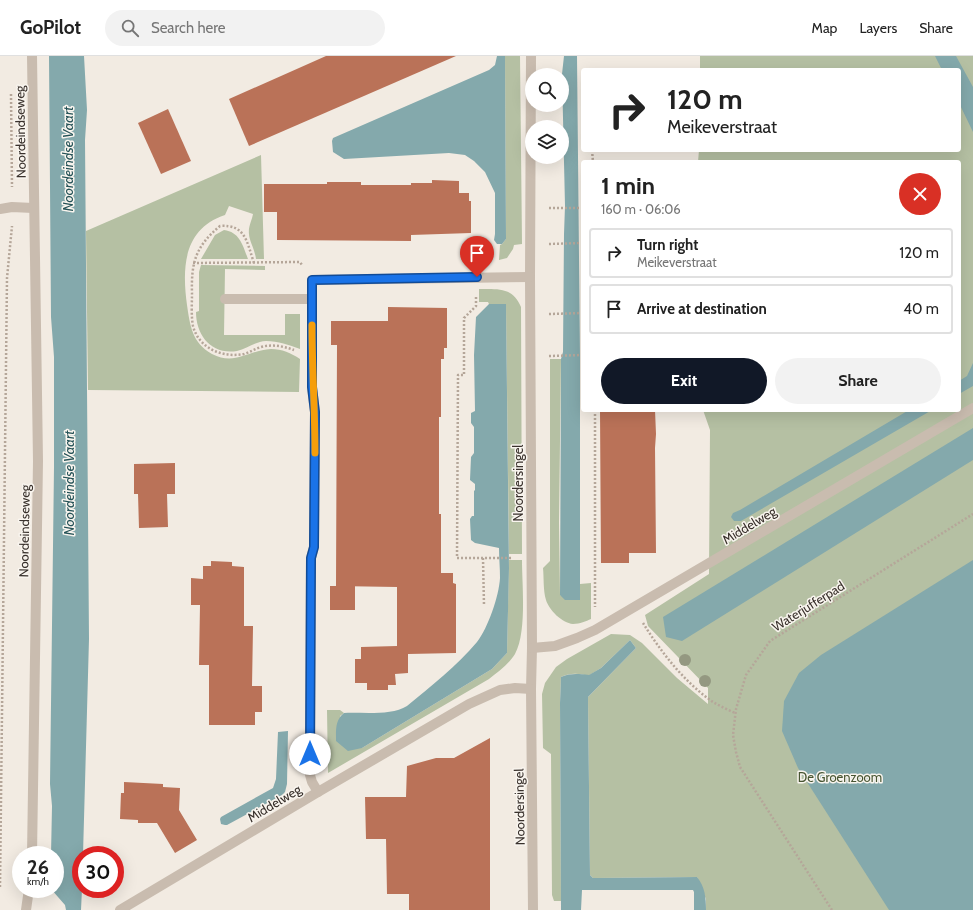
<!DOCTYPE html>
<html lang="en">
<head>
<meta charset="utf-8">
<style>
	:root { --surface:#fff; --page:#f2f2f2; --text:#222; --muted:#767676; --line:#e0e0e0; --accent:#111827 }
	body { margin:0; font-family:Cabin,sans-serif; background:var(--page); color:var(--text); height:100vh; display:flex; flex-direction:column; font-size:15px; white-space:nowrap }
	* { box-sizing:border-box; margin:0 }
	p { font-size:13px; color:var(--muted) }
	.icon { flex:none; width:22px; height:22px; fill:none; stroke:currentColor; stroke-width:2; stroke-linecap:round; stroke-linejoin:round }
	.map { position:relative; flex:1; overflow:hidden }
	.panel { position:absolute; left:581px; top:104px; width:380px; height:252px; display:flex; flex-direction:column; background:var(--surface); border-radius:4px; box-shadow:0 4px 16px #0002 }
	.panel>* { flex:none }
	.guide { position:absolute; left:581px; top:12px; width:380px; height:84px; border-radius:4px; box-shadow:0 4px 16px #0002; background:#fff; color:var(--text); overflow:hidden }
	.tools { position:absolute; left:525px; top:12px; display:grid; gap:8px }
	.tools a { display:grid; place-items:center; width:44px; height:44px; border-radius:50%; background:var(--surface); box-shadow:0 4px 16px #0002; font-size:20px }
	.speed { position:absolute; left:12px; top:790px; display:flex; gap:8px; font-size:20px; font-weight:700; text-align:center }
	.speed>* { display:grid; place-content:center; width:52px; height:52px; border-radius:50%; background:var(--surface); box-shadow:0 4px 16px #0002; line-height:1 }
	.speed small { font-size:10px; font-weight:400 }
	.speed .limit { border:6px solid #d22; background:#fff; color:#111 }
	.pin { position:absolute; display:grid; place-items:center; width:34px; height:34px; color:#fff; margin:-41px -17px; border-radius:50% 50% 50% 0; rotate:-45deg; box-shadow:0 0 4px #0007 }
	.pin .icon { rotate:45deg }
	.me { position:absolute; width:44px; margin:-22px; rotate:0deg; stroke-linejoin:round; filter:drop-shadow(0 0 3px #0008) }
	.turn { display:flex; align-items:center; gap:14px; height:84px; padding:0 20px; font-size:18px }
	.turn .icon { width:52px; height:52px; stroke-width:2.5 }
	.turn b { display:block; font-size:28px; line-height:34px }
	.round { display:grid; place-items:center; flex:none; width:42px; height:42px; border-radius:21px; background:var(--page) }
	.head { display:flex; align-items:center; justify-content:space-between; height:68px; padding:0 20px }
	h1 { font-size:24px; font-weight:800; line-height:30px }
	.action { display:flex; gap:8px; margin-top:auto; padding:8px 20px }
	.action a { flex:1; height:46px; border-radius:24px; background:var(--accent); color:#fff; font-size:16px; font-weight:800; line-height:46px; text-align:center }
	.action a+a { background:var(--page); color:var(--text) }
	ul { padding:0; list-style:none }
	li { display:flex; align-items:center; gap:12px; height:50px; margin:0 8px 6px; padding:0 12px; border:2px solid var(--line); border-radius:4px }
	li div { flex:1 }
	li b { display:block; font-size:15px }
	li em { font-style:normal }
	header { display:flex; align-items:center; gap:24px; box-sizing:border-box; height:56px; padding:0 20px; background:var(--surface); border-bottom:1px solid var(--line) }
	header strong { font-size:19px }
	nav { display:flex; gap:22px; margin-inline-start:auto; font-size:14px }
	.search { width:280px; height:36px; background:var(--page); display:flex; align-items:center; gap:10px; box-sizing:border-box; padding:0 14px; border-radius:22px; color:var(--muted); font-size:15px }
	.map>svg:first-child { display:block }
	.green { fill:#b5c0a3 }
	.water { fill:#84a9ac }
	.building { fill:#ba7258 }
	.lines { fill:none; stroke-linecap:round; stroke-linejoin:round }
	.path { stroke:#b5a699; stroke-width:2.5; stroke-dasharray:2 2; stroke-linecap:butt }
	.service { stroke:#c9bcaf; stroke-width:10 }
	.minor { stroke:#c9bcaf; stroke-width:10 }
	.tertiary { stroke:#c9bcaf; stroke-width:10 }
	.tree { fill:#949881 }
	.route-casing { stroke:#114b97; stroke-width:10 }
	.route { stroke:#1a73e8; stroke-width:7 }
	.slow { stroke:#f59e0b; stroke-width:7 }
	.labels { text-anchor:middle; stroke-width:3; stroke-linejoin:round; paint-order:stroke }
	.street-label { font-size:13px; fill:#39312c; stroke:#f9f5ef }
	.park-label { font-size:13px; fill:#475532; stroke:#f9f5ef }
	.water-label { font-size:14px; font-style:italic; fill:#255257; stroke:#f9f5ef }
</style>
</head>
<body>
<header>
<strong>GoPilot</strong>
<div class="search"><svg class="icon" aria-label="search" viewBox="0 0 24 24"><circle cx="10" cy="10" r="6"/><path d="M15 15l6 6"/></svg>Search here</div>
<nav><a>Map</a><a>Layers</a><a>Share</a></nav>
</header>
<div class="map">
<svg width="973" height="854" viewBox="0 0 973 854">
	<rect width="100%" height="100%" fill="#f2ebe2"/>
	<g class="green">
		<path d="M505,0H520L522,188L514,189L513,193L507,202L499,204L500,189L502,188L506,183Z"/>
		<path d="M700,0H973V854H706V843L697,821L593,822L590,819L588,641L636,592L630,584L601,612L588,620C578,617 570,617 561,621L560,647L561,845H554L552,839L551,698L543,692L542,638L545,627L556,611L567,603L611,578L630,579L642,587L677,622L708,648V632L648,570L645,559L709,518L710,374L703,354H959V106H698L699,94H959V14H700Z"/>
		<path d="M261,99L264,203H256C255,194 249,184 249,178C248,171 252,164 253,158L229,150L225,159C183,173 182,212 187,249C190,269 192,287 212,298C235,310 249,294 271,293C282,293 291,297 300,303L299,336L88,334L86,175Z"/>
		<path d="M224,174C240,176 243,190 248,203H201L215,179Z"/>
		<path d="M201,209L265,210V214L225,213L224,279H285V258H300V293C289,289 278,285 266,285C256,285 247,293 237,295C211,299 196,279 196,256L199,255V216Z"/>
		<path d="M479,233C498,233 513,231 521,251L522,498H509L506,249L489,248L488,246H479Z"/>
		<path d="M550,303H561L559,467L560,539L579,544L580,528L591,527V563C586,565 580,568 573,568C562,567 549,554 546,544C543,534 544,522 543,512L550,505Z"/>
		<path d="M509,504H522C522,529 527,576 515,598C509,608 498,616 489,623L328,717L327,654H340L344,657L340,660L362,692L492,613L507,597Z"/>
	</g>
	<g class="water">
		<path d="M49,0H84L87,54L85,84L89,583L83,799H81V833H82L81,854H66L65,849L51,833H55V799H51L52,750L50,728L54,411V301L51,261Z"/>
		<path d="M497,0H505L506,183L502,188H497L494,184L495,178V137L485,116L474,105L465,99L449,97L344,103L333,96L332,85L333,82L489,14L495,9Z"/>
		<path d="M564,0H577L580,302V544H565L560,539L561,318V303L563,296L564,178L565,150L562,18Z"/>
		<path d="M935,0H956L973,31V76L959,47V14H942Z"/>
		<path d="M489,248H506L509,512L507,597L492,613L362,692L348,695L336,685C336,674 335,664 344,657C362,656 391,660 407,650C431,630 457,610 477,586C488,572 499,540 500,522C500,512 499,502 499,492L475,487L471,484L470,463L472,460H474V435L475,434V428L470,424L471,401L474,397V371L471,367V357L475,355L474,299L476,261Z"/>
		<path d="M973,307V330L959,338V325L967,320Z"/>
		<path d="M909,354H932L741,465H734L731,461L733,457L740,454Z"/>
		<path d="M973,372V404L682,585L666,581L663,561Z"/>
		<path d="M973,504V854H889L798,712L782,675L784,645L799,617L821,599Z"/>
		<path d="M630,584L636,592L588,641L590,819L593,822L697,821C705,831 706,841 706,854H694V836L693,834H582L581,854H561L560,647L561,621C571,617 578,618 589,619L601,612Z"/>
		<path d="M288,675L287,728L285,736L282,739L227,769H225L221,768L220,763L221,761L273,732L276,723L278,676Z"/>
	</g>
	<g class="building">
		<path d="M326,0H456L249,90L229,43Z"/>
		<path d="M168,53L191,105L161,118L138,67Z"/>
		<path d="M432,124L459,125V137H469V145H471V177L411,179V185L277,184V156H264V128H327V126H361V129H411V127H432Z"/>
		<path d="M388,251L447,252V292H444V303H441V361H439V458H441V517H453V527L456,528V597L408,598V617L395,618L396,629H388V634H367V627H355V603H361V591L397,590V531L336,530L337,289H331V265H388Z"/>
		<path d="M600,354H655L656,378L655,392L656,497H629V507H601Z"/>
		<path d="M175,407V438H167L168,471L139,472L138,438H134V408Z"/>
		<path d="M211,505L232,506V510L244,511V570H253V572L252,630H262V656H255V669H209V609H199L200,549H191V522L203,523V510H211Z"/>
		<rect x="330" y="530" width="25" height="24"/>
		<path d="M490,682V854H409V838H387L386,783H366L365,741H406L407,710L436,702H454Z"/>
		<path d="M124,726L163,728V731L180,732L179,754L197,784L175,797L157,767H138V764L120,763L121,737H124Z"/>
	</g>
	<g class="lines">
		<g class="path">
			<path d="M11,38L12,131"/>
			<path d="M592,94L593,106"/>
			<path d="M549,152H583"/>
			<path d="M549,188L581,187"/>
			<path d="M193,207L300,206L302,209"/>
			<path d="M254,207C247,187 246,168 220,170C196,190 191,206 192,237C192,247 191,260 193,270C199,293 223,302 244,298C250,296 255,293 261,291C272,288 283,290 294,294"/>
			<path d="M476,241V250L464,262V319H458L457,502H513"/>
			<path d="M549,258L583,257"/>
			<path d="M549,300L583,299"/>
			<path d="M595,354V551"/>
			<path d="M483,502L484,549"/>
			<path d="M643,567C661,596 684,626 713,646C720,650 728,654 735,657"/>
			<path d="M0,831L7,222L12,170"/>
			<path d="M832,854L740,711L736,696L733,679L736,653L746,619L770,585L973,458"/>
		</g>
		<path class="service" d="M225,243H312"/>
		<g class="minor">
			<path d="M531,0L530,221L532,592L531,633L533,854"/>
			<path d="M0,153L12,151L33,152"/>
			<path d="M532,592L555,590L577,582L595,574L973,352"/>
			<path d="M318,736L312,726L310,719L311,502L314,491L315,357L312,331V224L530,221"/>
			<path d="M120,854L318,736L469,648L500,634L515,632L531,633"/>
		</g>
		<g class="tertiary">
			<path d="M32,799L38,405L32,0"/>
			<path d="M26,854L29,833"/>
		</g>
	</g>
	<g class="tree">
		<circle cx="685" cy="604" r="6"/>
		<circle cx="705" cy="625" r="6"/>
	</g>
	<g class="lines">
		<g class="route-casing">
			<path id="route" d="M310,698L311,502L314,491L315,356L312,331V224L477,221"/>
		</g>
		<use href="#route" class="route"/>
		<path class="slow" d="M312,269C312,312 315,354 315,397"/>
	</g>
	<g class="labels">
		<g class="street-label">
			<text transform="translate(20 76) rotate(-91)" y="5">Noordeindseweg</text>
			<text transform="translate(518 427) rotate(-90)" y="5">Noordersingel</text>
			<text transform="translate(749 469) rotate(-31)" y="5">Middelweg</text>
			<text transform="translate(24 475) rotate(-89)" y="5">Noordeindseweg</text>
			<text transform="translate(808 550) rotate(-32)" y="5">Waterjufferpad</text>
			<text transform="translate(274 747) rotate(-31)" y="5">Middelweg</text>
			<text transform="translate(519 751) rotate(-91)" y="5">Noordersingel</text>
		</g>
		<g class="park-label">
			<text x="840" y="726">De Groenzoom</text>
		</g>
		<g class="water-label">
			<text transform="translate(68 103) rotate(-90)" y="5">Noordeindse Vaart</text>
			<text transform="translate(69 427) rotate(-90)" y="5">Noordeindse Vaart</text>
		</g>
	</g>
</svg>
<div class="tools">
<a><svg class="icon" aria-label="search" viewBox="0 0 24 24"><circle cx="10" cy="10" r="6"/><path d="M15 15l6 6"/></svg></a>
<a><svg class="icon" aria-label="layers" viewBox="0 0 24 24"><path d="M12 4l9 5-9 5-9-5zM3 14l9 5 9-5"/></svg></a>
</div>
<div class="speed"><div>26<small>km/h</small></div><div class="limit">30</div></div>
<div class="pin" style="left:477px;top:221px;background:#d93025"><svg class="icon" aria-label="arrive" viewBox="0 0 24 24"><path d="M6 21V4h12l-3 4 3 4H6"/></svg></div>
<svg class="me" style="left:310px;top:698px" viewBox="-20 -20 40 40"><circle r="19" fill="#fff"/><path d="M0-13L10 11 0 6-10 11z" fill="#1a73e8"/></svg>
<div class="guide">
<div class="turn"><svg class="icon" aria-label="right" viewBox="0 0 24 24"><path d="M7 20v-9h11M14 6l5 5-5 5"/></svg><div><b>120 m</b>Meikeverstraat</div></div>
</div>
<section class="panel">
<div class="head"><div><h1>1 min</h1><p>160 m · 06:06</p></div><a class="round" style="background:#d93025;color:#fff"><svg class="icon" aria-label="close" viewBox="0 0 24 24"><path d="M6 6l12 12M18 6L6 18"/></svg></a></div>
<ul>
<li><svg class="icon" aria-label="right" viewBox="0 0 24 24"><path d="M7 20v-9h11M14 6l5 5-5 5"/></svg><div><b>Turn right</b><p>Meikeverstraat</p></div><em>120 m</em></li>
<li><svg class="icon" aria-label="arrive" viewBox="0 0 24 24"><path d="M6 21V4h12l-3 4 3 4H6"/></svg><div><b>Arrive at destination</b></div><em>40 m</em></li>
</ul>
<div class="action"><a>Exit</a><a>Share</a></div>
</section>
</div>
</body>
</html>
